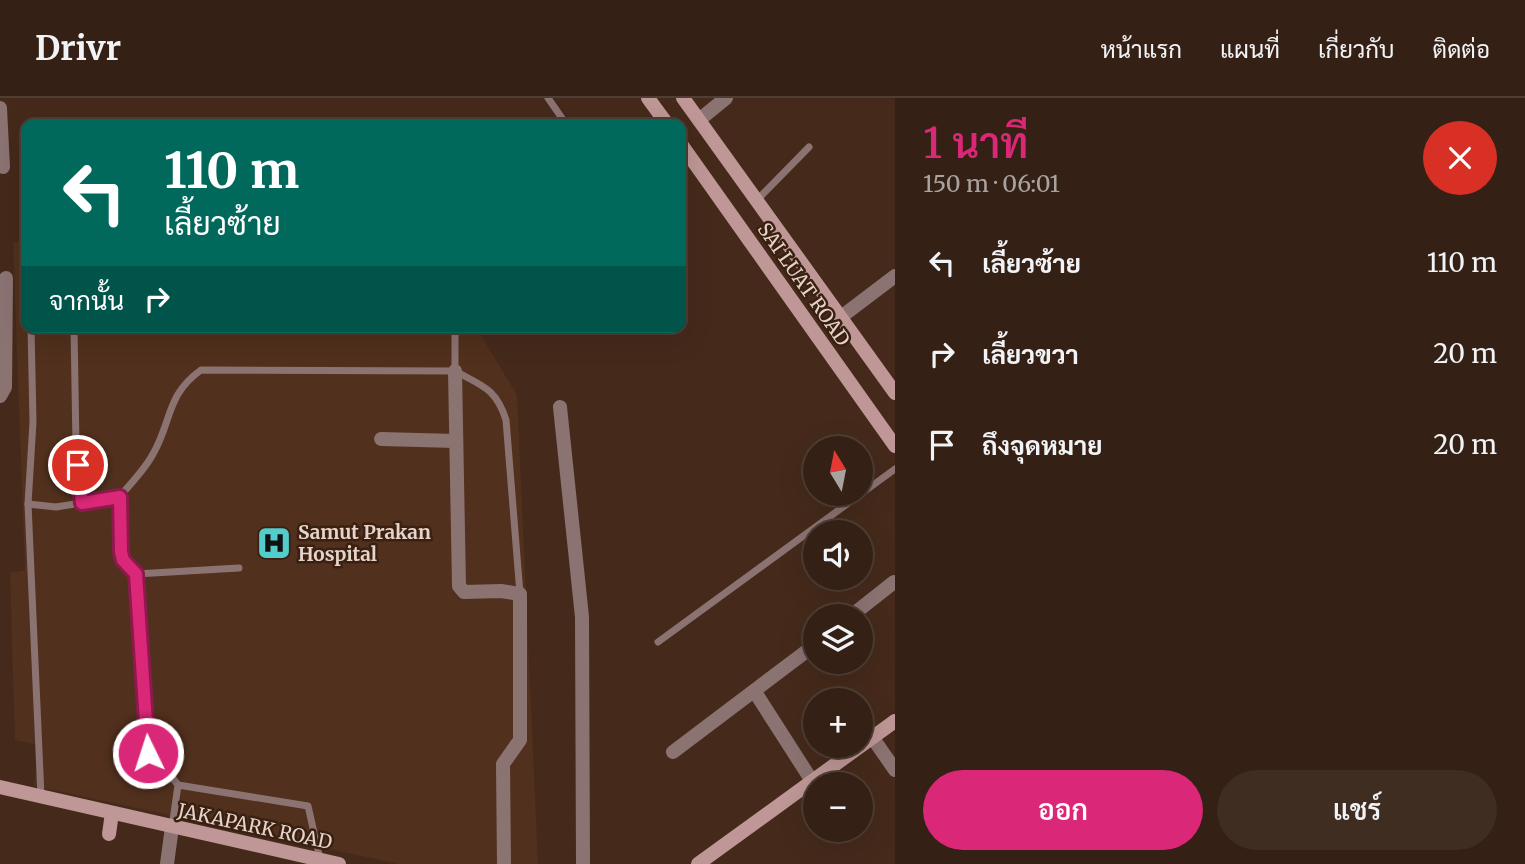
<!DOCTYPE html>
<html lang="th">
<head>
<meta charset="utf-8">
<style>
	:root { --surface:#342014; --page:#3f2d22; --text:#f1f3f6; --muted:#a9a3a0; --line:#4e3e34; --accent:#db2777 }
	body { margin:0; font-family:Merriweather,Sarabun,serif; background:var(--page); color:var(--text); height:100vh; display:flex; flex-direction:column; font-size:26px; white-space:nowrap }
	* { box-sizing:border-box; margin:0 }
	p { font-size:23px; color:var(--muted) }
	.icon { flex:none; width:38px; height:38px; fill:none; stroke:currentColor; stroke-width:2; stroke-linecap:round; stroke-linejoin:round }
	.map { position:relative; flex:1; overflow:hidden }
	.drawer { display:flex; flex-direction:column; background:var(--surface); width:630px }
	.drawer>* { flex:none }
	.banner { position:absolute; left:21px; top:21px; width:665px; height:214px; border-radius:14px; box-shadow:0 7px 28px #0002,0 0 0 2px var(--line); background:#00695c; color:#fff; overflow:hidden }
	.needle { width:46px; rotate:350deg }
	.controls { position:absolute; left:803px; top:338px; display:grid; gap:14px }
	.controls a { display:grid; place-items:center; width:70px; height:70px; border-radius:50%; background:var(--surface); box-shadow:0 7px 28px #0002,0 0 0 2px var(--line); font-size:35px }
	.pin { position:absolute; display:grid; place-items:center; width:60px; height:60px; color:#fff; margin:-30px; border:4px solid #fff; border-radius:50%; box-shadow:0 2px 7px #0007 }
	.me { position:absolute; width:77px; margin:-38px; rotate:356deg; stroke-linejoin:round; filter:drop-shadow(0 0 5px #0008) }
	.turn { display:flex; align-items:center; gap:24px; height:147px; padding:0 28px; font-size:32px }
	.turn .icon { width:91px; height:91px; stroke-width:2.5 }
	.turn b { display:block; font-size:49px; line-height:60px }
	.then { display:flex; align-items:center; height:66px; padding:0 28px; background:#0003; gap:14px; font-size:26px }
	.round { display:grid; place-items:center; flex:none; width:74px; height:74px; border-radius:37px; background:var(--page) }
	.headline { display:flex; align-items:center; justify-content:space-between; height:119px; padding:0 28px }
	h1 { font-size:42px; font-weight:600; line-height:52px; color:var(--accent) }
	.cta { display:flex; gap:14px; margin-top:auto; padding:14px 28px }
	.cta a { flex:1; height:80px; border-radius:42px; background:var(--accent); color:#fff; font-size:28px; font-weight:600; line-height:80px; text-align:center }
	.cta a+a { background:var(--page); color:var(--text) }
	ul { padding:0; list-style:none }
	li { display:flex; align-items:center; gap:21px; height:91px; padding:0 28px }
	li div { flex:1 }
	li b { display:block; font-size:26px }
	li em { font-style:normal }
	header { display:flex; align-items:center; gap:42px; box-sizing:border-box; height:98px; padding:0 35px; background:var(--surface); border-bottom:2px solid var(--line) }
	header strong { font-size:33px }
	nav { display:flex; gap:38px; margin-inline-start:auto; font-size:24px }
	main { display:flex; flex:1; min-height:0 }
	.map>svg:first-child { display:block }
	.built { fill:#51301d }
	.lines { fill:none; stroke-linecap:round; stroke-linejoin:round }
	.lane { stroke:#8b7372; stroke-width:7 }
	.street { stroke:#8b7372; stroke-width:14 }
	.secondary { stroke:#be9796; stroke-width:14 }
	.route-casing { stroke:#8e194d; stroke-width:18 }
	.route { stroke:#db2777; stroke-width:12 }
	.labels { text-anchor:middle; stroke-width:5; stroke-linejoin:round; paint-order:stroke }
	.street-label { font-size:19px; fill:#e6d4cb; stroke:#3a2011 }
	.poi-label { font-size:19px; font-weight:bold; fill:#e6d4cb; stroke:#3a2011; text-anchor:start }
</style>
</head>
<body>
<header>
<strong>Drivr</strong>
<nav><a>หน้าแรก</a><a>แผนที่</a><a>เกี่ยวกับ</a><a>ติดต่อ</a></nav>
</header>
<main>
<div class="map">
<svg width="895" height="766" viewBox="0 0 895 766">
	<rect width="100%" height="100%" fill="#452a1b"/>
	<path class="built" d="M26,143V229H476L517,297L538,766H399L34,688L39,647L15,642L10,475L25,472L13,145Z"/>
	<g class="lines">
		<g class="lane">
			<path d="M548,0L566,26"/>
			<path d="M757,102L809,49"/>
			<path d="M31,229L33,324L28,406L41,698"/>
			<path d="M74,229L76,348L82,405"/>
			<path d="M455,229V273"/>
			<path d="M119,399L121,454L123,462L136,476L148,655L151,668L168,674L178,687L172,729"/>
			<path d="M28,406L56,409L119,399C131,386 145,371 153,356C172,323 166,297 201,272L455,273C482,288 496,290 506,322L520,496"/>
			<path d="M136,476L239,470"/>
			<path d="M658,544L895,371"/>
			<path d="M178,687L308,708L320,761"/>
		</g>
		<g class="street">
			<path d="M0,10L3,69"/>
			<path d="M699,22L726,0"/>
			<path d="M841,219L895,178"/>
			<path d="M455,273L459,488L464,494L501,493L520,496V642L503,666L504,766"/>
			<path d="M0,298L5,289L6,180"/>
			<path d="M560,309L582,519L583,766"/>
			<path d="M381,341L456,343"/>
			<path d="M851,518L894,484"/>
			<path d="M755,594L812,683"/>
			<path d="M872,639L895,672"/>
			<path d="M673,654L816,546"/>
			<path d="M167,766L172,729"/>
		</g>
		<g class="secondary">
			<path d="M648,0L667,26"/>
			<path d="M683,0L895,295"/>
			<path d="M681,46L895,348"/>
			<path d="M0,689L339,766"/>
			<path d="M109,736L112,715"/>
			<path d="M698,766L895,623"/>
		</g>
	</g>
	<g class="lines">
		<g class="route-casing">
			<path id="route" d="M78,367L82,405L120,399L121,454L123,462L136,476L148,655"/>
		</g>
		<use href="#route" class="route"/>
	</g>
	<defs>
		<g id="hospital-square" transform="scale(1.75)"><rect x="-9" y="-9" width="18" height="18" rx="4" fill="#53cdcb" stroke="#3a2011"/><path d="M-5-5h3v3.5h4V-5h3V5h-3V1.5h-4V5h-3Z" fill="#111"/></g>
	</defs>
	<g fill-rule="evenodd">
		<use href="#hospital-square" x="274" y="445"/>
	</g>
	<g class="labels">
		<g class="street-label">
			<text transform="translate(804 186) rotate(55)" y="7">SAI LUAT ROAD</text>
			<text transform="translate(255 728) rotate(12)" y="7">JAKAPARK ROAD</text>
		</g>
		<g class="poi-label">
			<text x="298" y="441">Samut Prakan<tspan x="298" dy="22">Hospital</tspan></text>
		</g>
	</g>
</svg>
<div class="controls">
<a><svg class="needle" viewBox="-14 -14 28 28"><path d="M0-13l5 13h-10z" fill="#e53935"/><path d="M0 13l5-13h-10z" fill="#a9a3a0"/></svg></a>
<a><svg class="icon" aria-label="sound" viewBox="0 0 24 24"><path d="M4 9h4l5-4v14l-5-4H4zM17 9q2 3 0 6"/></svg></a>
<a><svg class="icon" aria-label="layers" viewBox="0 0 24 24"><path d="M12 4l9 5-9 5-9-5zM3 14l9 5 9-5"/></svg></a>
<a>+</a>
<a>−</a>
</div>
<div class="pin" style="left:78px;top:367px;background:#d93025"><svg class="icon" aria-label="arrive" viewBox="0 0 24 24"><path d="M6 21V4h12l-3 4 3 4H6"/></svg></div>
<svg class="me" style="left:148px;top:655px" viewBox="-20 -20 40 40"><circle r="17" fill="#db2777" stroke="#fff" stroke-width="3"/><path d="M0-11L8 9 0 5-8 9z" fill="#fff"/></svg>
<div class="banner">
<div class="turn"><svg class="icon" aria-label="left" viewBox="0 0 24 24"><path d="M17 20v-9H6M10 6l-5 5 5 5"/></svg><div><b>110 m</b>เลี้ยวซ้าย</div></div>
<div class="then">จากนั้น<svg class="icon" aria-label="right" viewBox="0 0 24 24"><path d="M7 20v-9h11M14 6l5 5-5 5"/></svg></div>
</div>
</div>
<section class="drawer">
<div class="headline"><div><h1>1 นาที</h1><p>150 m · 06:01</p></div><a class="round" style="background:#d93025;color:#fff"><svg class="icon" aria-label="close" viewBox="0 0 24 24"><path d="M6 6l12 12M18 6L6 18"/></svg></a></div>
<ul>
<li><svg class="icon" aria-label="left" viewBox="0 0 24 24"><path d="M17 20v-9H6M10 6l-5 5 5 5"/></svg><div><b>เลี้ยวซ้าย</b></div><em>110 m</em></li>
<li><svg class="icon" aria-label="right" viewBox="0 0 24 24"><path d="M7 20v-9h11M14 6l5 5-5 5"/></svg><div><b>เลี้ยวขวา</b></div><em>20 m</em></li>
<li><svg class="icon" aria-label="arrive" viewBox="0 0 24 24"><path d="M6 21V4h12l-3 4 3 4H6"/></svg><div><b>ถึงจุดหมาย</b></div><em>20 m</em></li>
</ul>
<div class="cta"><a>ออก</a><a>แชร์</a></div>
</section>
</main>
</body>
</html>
